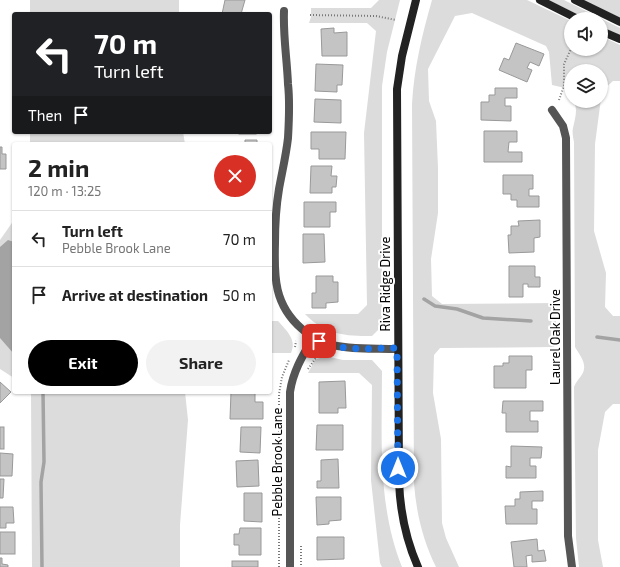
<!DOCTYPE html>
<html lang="en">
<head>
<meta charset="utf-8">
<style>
	:root { --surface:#fff; --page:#f2f2f2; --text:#222; --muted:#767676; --line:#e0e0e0; --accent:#000 }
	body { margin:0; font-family:"Exo 2",sans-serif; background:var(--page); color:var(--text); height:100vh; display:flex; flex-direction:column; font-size:15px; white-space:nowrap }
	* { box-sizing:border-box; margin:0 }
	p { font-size:13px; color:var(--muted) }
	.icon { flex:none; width:22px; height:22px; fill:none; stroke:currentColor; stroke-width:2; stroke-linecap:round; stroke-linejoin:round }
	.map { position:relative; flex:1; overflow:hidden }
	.sheet { position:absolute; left:12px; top:142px; width:260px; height:252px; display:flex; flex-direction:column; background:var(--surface); border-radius:4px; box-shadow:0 1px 3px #0004 }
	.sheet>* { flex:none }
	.hud { position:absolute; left:12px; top:12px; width:260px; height:122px; border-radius:4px; box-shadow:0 1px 3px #0004; background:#202124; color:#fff; overflow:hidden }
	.controls { position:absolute; left:564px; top:12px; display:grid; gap:8px }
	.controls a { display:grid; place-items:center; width:44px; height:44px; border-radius:50%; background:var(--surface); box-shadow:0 1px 3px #0004; font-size:20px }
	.pin { position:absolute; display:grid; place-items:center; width:34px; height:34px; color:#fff; margin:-17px; border-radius:8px; box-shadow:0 2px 6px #0006 }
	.me { position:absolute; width:44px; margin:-22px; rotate:0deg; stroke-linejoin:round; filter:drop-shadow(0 0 3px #0008) }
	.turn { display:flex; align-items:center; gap:14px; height:84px; padding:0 16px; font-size:18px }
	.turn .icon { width:52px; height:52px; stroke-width:2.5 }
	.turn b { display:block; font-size:28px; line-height:34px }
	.then { display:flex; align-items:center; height:38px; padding:0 16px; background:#0003; gap:8px; font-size:15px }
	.round { display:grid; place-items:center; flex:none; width:42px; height:42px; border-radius:21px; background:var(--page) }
	.head { display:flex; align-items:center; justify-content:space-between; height:68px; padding:0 16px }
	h1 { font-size:24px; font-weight:700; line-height:30px }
	.button { display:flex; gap:8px; margin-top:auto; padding:8px 16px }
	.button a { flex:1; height:46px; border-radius:24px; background:var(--accent); color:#fff; font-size:16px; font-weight:700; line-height:46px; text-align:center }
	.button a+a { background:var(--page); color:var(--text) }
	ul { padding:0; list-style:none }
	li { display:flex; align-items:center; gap:12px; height:56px; padding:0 16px; border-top:1px solid var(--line) }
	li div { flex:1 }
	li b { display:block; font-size:15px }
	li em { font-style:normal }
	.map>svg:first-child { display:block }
	.green { fill:#dcdcdc }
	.water { fill:#a3a3a3 }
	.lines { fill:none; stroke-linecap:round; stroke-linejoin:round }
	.stream { stroke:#a3a3a3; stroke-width:3.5 }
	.building { fill:#c4c4c4; stroke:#999 }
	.path { stroke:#777; stroke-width:2; stroke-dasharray:1 2; stroke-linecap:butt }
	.street { stroke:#555; stroke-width:8 }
	.secondary { stroke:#222; stroke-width:8 }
	.route { stroke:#1a73e8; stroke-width:7; stroke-dasharray:0 12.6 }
	.labels { text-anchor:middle; stroke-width:4; stroke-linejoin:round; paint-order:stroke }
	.street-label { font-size:13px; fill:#000; stroke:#fff }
</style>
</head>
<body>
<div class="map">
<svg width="620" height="567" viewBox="0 0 620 567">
	<rect width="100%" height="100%" fill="#fff"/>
	<g class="green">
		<rect x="30" y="0" width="149" height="14"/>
		<path d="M379,0H400L387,52L382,86V326L372,336C345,336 325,335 305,314H358L367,305L364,133L376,31L367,23H309L311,17V8H371Z"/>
		<path d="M432,0H527L571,21V49H601V36L620,45V81H613L602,91L595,144L594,231L606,273L605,307L613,316H620V404H613L605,412L598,450V540L603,567H579L576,538L574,387C576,382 578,380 581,376C589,365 580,356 575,347L574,142C573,137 572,132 573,128C575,118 578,111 574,101H601V71H571V96L566,91L565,88L552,85L549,52L546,46L472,13L455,16L428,69L429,101L436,121L438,168V213L431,259L432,296L442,304L556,303V343L554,347L440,348L434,355L433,393L441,439L442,523L446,538L459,567H436C423,541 416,512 414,483L412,104C414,68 422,35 432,0Z"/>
		<path d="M549,0H564L620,28V35L601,27V19H586Z"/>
		<path d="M584,0H620V18Z"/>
		<path d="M30,132H183L185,144H30Z"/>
		<path d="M14,220V378L0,369V240Z"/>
		<path d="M270,321H278C287,331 297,340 291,353H270Z"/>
		<path d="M325,356L343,360H372L382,371C382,437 377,505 402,567H382L380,563L371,480L372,385L359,373H308L315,360Z"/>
		<path d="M31,392H185L188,420L180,525V567H32Z"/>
	</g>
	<path class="water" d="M8,240L14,242V354L0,338V247Z"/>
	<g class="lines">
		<g class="stream">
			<path d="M424,299L435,306L457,309L483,318L531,321"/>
			<path d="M597,337L620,340"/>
			<path d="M42,567L41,482L44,462L43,392"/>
		</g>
	</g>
	<g class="building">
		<path d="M225,0H245L241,14H222Z"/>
		<path d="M334,28V33L347,32V56H322L321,29Z"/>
		<path d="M516,43L544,54L539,66L530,62L527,68L532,70L527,82L499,70L504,58L509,60Z"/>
		<path d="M316,64L343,65L342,85H337V92L315,91Z"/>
		<path d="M495,88H517V98H505V106H511V121L481,120V102H489V95H495Z"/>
		<path d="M315,99L341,100V123L314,122Z"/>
		<path d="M484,131H517V142H509L508,152H522V162H484Z"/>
		<rect x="239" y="132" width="17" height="2"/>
		<path d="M311,132H346L345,159H319V149H311Z"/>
		<path d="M245,140H257V144H232H245Z"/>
		<path d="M0,147H2V154H6V169H0Z"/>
		<path d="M311,166H332L331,176H337L336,187H332V193H310Z"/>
		<path d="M503,175H533V189H529V196H539V207H517V200H511V194H503Z"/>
		<path d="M304,202H336V212H330V227H304Z"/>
		<path d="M540,220V237L534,238V252L509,253L508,235H511V226H519L518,221Z"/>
		<path d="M303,234H324L325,262L303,263Z"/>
		<path d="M509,266H535V277H540V287H528V284H523V297H509Z"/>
		<path d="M316,276H333V282H338V302L326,303V308H312V293H316Z"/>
		<path d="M509,356H532V370H526V388H494V366H503V363H509Z"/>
		<path d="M345,381L346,408H338V413H319V382Z"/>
		<path d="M0,382L11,392L0,403Z"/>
		<path d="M231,392H255V402H263V419H230Z"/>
		<path d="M503,401H543V411H530V421H538V432H506V413H502Z"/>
		<path d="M317,425H343V450H316Z"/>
		<rect x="0" y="427" width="4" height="22"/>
		<path d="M241,427H261L260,453L240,452Z"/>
		<path d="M511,446L542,447L541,458H530V466H536V478H506V466L511,467Z"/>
		<path d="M0,453L13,454L12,476H0Z"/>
		<path d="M338,459L339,488H317V481H321V460Z"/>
		<path d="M258,460L259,486L237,487L236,461Z"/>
		<path d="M0,479H4L3,498H0Z"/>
		<path d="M543,491V501H532V509H537V524H506L505,506H515V499H520V492Z"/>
		<path d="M244,493H262V522L244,521Z"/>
		<path d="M316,497H341V520L329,521V524L317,525Z"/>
		<path d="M0,507H13L14,523H6V528H0Z"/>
		<path d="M240,528H261V555H239V545H234V534H239Z"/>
		<rect x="0" y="532" width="15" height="22"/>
		<path d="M317,537H344V559L317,560Z"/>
		<path d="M537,539L538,551L544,550L546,561L532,562V555L526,556L527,567H514L511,542Z"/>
		<path d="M0,558H2V564L8,565V567H0Z"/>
		<rect x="232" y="561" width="26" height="6"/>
	</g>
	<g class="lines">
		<g class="path">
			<path d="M310,15L376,16L396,20"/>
			<path d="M559,100L564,86V64L571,49"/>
			<path d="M295,347L296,341"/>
			<path d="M308,369L315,359L319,356"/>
			<path d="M301,546V567"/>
			<path d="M279,567V394L282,377L289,360"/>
		</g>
		<g class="street">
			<path d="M284,11C283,36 287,59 288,84C290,102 289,121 288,138C286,156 282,172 279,189C276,207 275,225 275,243C274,277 274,305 302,329C309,336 318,342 328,344C350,350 375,348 397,349"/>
			<path d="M552,110L563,126L566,138L568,536L572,567"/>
			<path d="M290,567V392C293,371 303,355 313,338"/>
		</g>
		<g class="secondary">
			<path d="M416,0L402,56L397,89L399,481C400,510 406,540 418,567"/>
			<path d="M540,0L578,19"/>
			<path d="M575,0L620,22"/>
			<path d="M601,31L620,39"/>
		</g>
	</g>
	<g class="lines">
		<path class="route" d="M319,341C342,352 372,348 397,348L398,468"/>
	</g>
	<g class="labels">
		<g class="street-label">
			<text transform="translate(385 284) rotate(-90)" y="5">Riva Ridge Drive</text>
			<text transform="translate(555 337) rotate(-90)" y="5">Laurel Oak Drive</text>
			<text transform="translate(277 462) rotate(-90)" y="5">Pebble Brook Lane</text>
		</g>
	</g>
</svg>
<div class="controls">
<a><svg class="icon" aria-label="sound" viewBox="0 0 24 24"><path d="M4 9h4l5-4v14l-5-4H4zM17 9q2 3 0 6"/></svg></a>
<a><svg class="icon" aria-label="layers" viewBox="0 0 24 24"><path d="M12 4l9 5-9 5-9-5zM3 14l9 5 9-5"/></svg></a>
</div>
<div class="pin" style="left:319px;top:341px;background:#d93025"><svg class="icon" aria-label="arrive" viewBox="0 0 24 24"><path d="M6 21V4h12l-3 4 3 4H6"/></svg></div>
<svg class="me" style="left:398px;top:468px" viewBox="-20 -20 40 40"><circle r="17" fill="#1a73e8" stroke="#fff" stroke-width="3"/><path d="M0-11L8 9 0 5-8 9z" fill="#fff"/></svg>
<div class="hud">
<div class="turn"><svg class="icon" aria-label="left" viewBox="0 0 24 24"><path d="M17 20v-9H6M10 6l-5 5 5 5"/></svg><div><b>70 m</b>Turn left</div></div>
<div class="then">Then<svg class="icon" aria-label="arrive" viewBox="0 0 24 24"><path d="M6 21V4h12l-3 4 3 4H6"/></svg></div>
</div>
<section class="sheet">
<div class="head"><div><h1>2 min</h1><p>120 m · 13:25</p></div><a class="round" style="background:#d93025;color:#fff"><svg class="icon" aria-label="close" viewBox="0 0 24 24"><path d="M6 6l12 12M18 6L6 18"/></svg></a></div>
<ul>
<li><svg class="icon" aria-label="left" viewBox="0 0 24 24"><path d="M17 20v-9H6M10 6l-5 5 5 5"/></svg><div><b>Turn left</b><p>Pebble Brook Lane</p></div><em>70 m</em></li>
<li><svg class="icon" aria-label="arrive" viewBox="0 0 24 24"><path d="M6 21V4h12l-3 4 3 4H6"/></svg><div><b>Arrive at destination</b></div><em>50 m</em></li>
</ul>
<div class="button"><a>Exit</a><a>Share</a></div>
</section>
</div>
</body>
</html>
